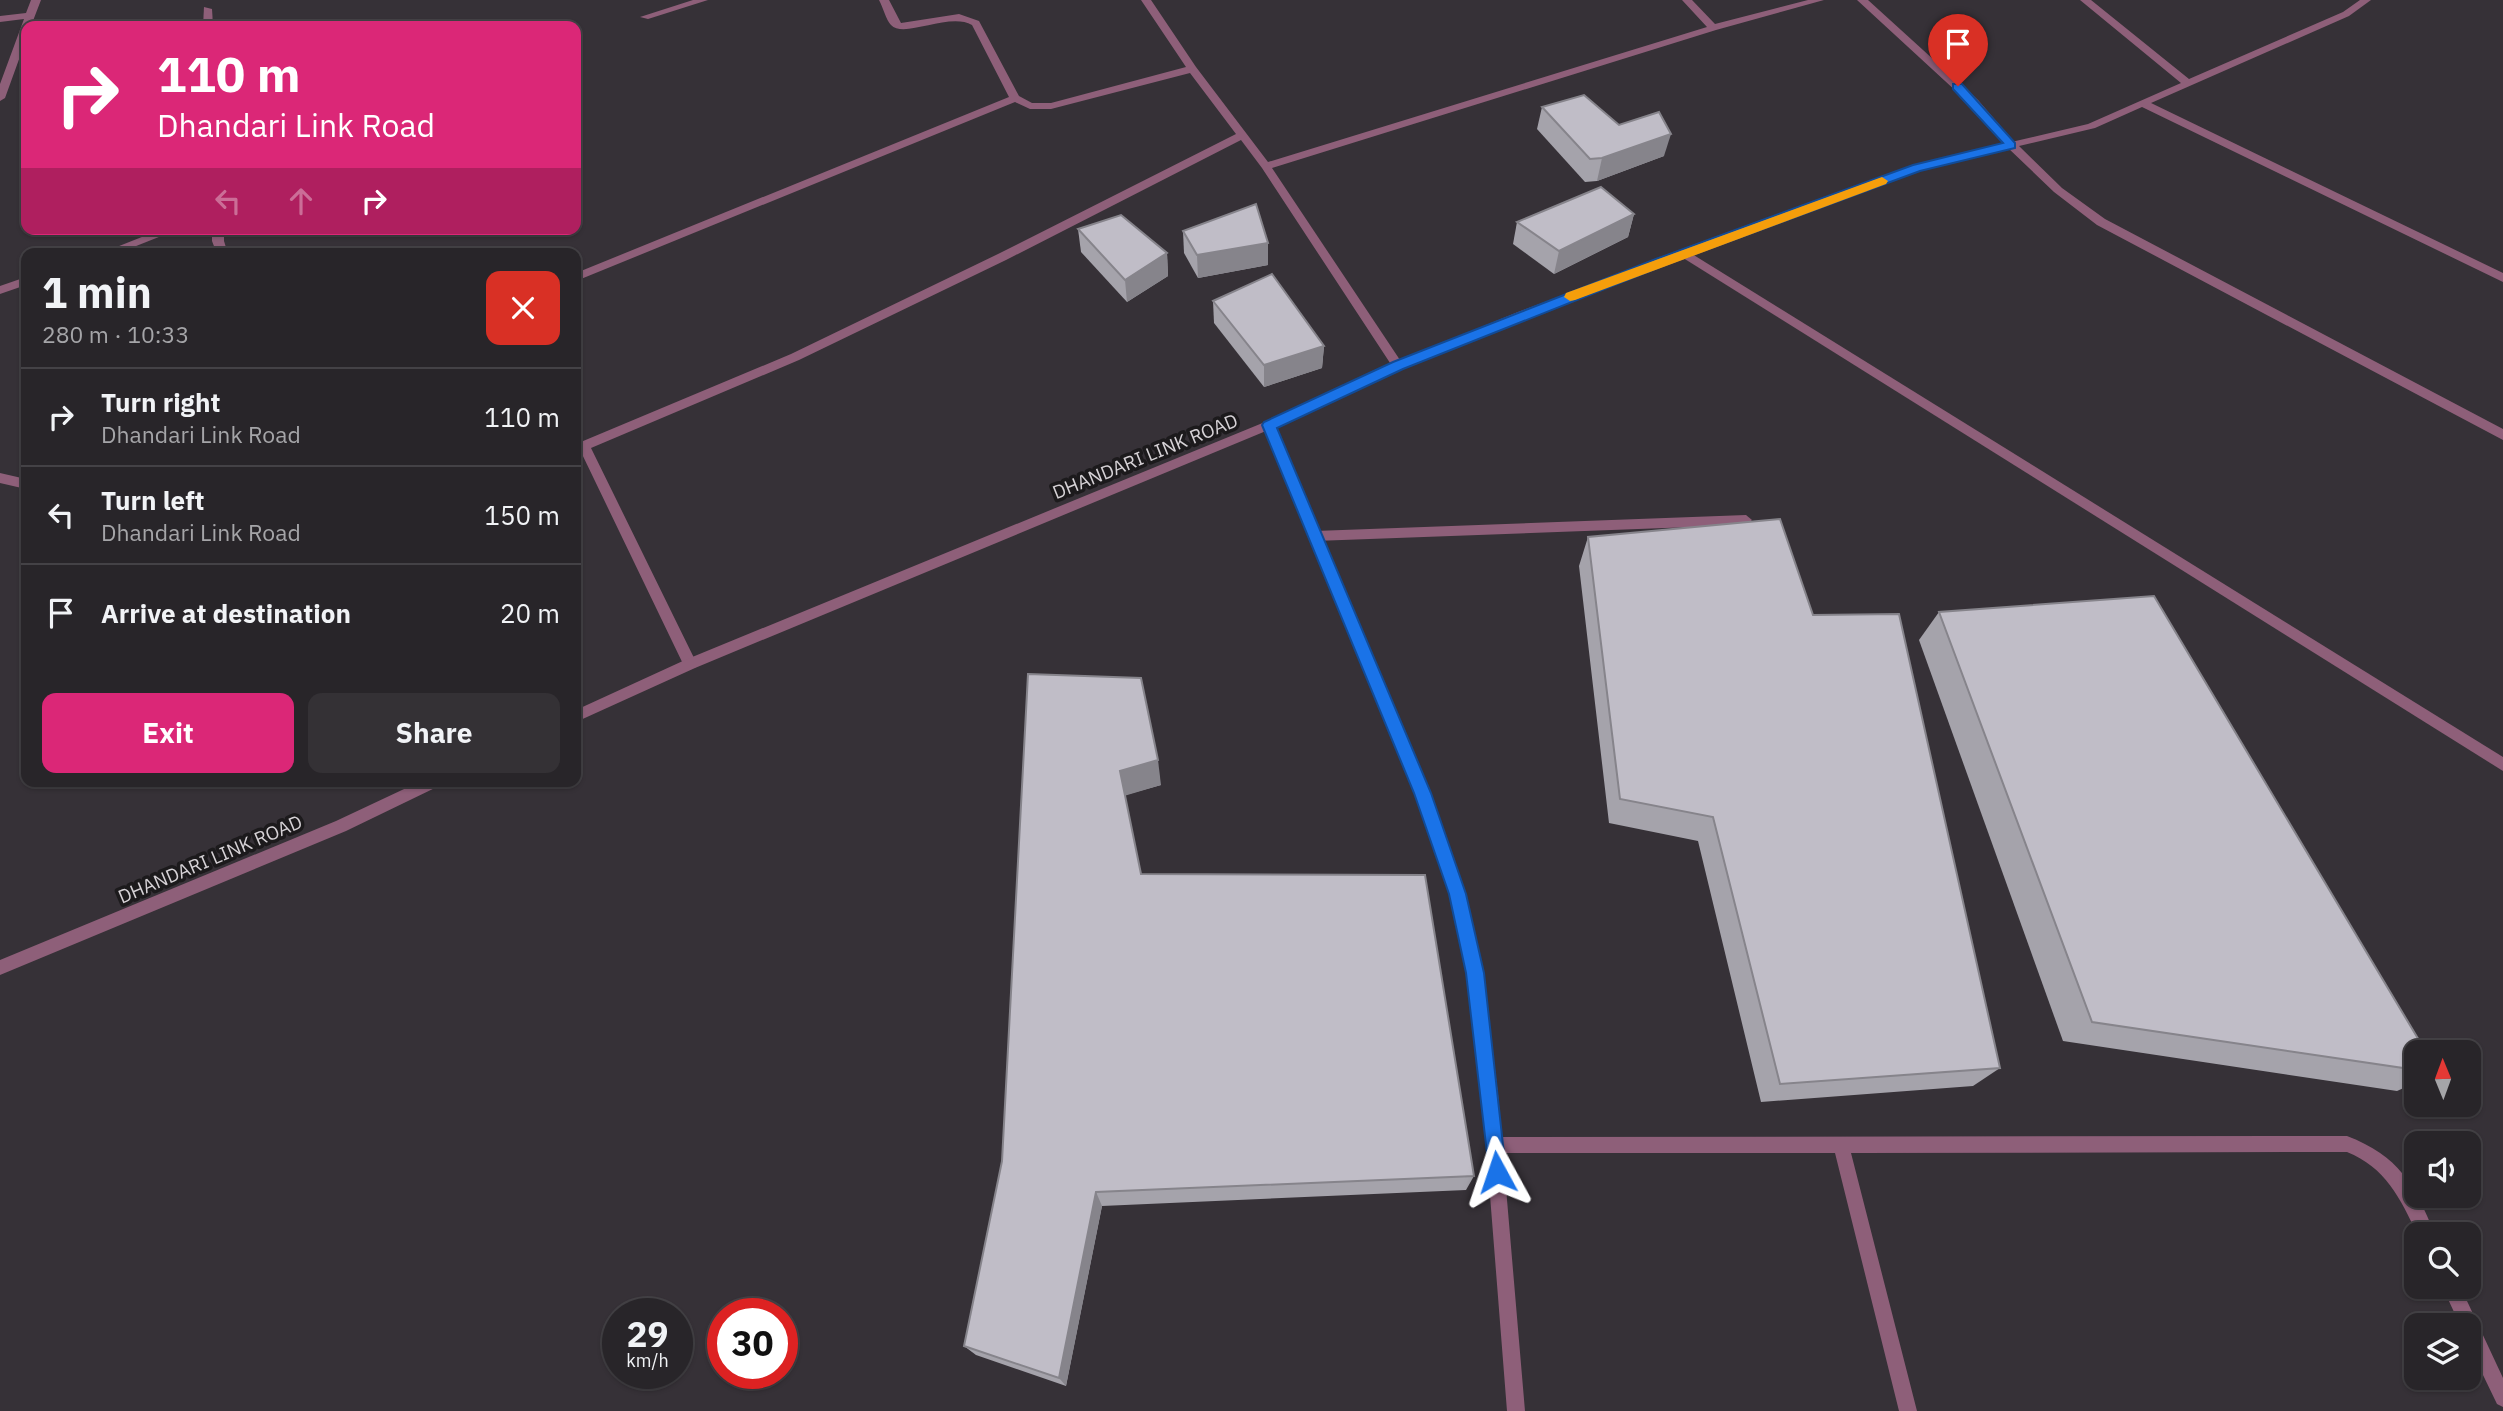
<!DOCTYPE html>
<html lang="en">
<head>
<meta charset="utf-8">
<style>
	:root { --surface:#282529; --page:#343135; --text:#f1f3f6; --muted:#a5a5a8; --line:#444246; --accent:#db2777 }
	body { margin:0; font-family:"IBM Plex Sans",sans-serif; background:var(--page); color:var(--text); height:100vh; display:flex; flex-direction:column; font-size:26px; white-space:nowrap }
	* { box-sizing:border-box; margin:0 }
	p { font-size:23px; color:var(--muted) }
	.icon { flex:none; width:38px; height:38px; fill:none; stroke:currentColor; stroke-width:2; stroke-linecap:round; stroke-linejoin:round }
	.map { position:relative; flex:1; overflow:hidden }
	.panel { position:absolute; left:21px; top:248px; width:560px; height:539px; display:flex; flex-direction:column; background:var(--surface); border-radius:14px; box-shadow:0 2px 5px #0004,0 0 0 2px var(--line) }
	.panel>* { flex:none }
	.banner { position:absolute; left:21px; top:21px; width:560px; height:214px; border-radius:14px; box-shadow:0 2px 5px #0004,0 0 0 2px var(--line); background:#db2777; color:#fff; overflow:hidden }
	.needle { width:46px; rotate:359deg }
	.buttons { position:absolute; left:2404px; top:1040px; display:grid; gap:14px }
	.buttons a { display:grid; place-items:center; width:77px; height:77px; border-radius:14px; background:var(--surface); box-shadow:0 2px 5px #0004,0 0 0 2px var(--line); font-size:35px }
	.speed { position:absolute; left:602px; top:1298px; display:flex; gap:14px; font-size:35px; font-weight:700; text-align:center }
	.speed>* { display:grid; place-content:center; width:91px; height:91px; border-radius:50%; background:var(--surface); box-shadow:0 2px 5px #0004,0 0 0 2px var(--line); line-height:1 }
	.speed small { font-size:18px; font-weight:400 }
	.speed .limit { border:10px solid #d22; background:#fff; color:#111 }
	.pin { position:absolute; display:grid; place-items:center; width:60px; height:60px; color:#fff; margin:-72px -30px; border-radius:50% 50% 50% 0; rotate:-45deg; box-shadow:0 0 7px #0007 }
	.pin .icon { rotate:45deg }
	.me { position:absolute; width:77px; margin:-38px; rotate:355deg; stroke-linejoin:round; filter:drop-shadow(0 0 5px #0008) }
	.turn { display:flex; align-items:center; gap:24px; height:147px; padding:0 21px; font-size:32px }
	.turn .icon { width:91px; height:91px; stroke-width:2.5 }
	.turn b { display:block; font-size:49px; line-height:60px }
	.lanes { display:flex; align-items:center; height:66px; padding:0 21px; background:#0003; justify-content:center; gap:35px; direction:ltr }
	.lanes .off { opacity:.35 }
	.round { display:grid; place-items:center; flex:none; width:74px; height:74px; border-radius:14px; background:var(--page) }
	.head { display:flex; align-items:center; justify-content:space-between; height:119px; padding:0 21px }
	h1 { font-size:42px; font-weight:700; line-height:52px }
	.button { display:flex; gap:14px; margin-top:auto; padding:14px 21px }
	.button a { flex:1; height:80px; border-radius:14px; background:var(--accent); color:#fff; font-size:28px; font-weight:700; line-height:80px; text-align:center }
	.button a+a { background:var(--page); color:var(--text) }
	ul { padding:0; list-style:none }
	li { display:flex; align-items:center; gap:21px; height:98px; padding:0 21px; border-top:2px solid var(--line) }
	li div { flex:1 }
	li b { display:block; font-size:26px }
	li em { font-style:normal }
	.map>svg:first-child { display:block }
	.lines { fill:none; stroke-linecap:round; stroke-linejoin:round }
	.service { fill:#8e5f79; fill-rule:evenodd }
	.minor { fill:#8e5f79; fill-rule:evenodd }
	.tertiary { fill:#8e5f79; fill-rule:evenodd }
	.wall { fill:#a5a3ab }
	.shaded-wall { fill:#86848b }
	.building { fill:#c0bdc7; stroke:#86848b; stroke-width:2 }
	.route { fill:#1a73e8; stroke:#114b97; stroke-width:2 }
	.slow { fill:#f59e0b }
	.labels { text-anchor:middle; stroke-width:7; stroke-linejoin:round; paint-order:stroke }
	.street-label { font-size:19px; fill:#d6d2d6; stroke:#1c1a1c }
</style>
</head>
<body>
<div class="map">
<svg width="2503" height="1411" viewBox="0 0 2503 1411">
	<rect width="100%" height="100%" fill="#363137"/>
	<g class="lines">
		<g class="service">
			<path d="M1684,249L2503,757V771L1680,256L1678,253Z"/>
			<path d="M1746,515L1752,520L1746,525L1315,541L1309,536L1315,531Z"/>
			<path d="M2347,1136C2399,1156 2414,1184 2435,1234H2417C2401,1199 2385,1167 2347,1152L1851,1153L1917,1411H1899L1835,1153H1495L1489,1151L1487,1145L1489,1139L1495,1137Z"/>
			<path d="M2442,1286H2460L2503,1378V1407L2497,1404L2469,1346V1325H2460Z"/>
		</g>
		<g class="minor">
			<path d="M31,0H41L31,26H26V40L5,98L0,101V84L24,19L0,22V16L26,13Z"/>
			<path d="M693,0H708L648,19L640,17Z"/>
			<path d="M879,0H889L901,23L959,14L979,21L1019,96L1032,103H1051L1186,67L1141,0H1151L1196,67L1268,162L1707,27L1682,0H1692L1715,24L1808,0H1824L1716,30L1272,168L1402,363V369H1394L1262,168L1241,140L1006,260L799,360L591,448L697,664L695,668H685L581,452L576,454V444L791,354L998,254L1236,134L1190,73L1051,109H1030L1015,102L576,281V273L1009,97L972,25C949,12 904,39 891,25C886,20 883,7 879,0Z"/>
			<path d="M2080,0H2091L2189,79L2343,12L2360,0H2371L2349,16L2151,103L2503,273V282L2142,107L2095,128L2019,146L2062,188L2105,219L2503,429V440L2097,225L2054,192L2007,147V143L2088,124L2181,83Z"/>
			<path d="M204,7L212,9L213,26H203Z"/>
			<path d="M162,229H179L116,254H99Z"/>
			<path d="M212,229H224V241L228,254H217L212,241Z"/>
			<path d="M26,277V285L0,294V286Z"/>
			<path d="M1269,420L1275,425L1430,793L1465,894L1483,973L1498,1094L1525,1411H1507L1482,1094L1467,973L1449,894L1416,793L1263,425Z"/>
			<path d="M0,473L26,479V489L0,483Z"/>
		</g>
		<g class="tertiary">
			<path d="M1857,0H1868L1978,100L2015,143V147L1920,171L1526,318L1402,369L1273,428L695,668L576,722V710L685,660L1265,422L1394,363L1518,312L1913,166L2004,143L1970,104Z"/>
			<path d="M419,782H441L439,786L346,831L0,975V960L336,821Z"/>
		</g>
	</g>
	<g class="wall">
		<path d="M1542,107L1619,125L1664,156L1597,181L1585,182L1537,129Z"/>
		<path d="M1634,214L1628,237L1554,274L1513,244L1517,222Z"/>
		<path d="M1078,229L1167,253L1168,276L1127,302L1081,252Z"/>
		<path d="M1183,231L1268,265L1198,278L1184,253Z"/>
		<path d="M1213,301L1324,346L1322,368L1264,387L1214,323Z"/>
		<path d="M1588,537L1813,615L2000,1068L1973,1086L1761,1102L1698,841L1609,823L1579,566Z"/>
		<path d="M1939,612L2417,1070V1082L2397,1091L2063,1041L1919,640Z"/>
		<path d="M1028,674L1161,785L1125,795L1141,874L1474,1176L1466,1190L1102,1206L1066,1386L976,1355L964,1346L1002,1161Z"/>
	</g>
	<g class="shaded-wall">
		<path d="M1671,134L1664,156L1597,181L1602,158Z"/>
		<path d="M1634,214L1628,237L1554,274L1559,251Z"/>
		<path d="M1268,243V265L1198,278L1197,255Z"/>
		<path d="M1167,253L1168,276L1127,302L1125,280Z"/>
		<path d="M1324,346L1322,368L1264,387V365Z"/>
		<path d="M1158,760L1161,785L1124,796L1120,771Z"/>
		<path d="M1096,1192L1102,1206L1066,1386L1059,1378Z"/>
	</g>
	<g class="building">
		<path d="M1584,95L1619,125L1659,112L1671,134L1602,158L1590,159L1542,107Z"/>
		<path d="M1601,187L1634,214L1559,251L1517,222Z"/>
		<path d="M1256,204L1268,243L1197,255L1183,231Z"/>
		<path d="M1121,215L1167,253L1125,280L1078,229Z"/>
		<path d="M1272,274L1324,346L1264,365L1213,301Z"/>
		<path d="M1780,519L1813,615L1899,614L2000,1068L1780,1084L1713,817L1620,799L1588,537Z"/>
		<path d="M2154,596L2426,1052H2417V1070L2092,1022L1939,612Z"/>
		<path d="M1028,674L1141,678L1158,760L1120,771L1141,874L1425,875L1474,1176L1096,1192L1059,1378L964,1346L1002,1161Z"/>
	</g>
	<path class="route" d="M1953,84H1962L2015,143V148L1920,171L1665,265L1403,369L1277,428L1431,793L1466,894L1484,973L1506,1172L1504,1179L1497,1182L1490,1179L1466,973L1449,894L1414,793L1262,425L1264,422L1393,362L1656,259L1913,165L2003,143L1953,89Z"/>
	<path class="slow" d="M1882,177L1888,181L1886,184L1575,300L1570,301L1564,297L1566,293Z"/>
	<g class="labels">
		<g class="street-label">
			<text transform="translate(1145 456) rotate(-22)" y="7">DHANDARI LINK ROAD</text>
			<text transform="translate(210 859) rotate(-23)" y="7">DHANDARI LINK ROAD</text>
		</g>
	</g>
</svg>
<div class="buttons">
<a><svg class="needle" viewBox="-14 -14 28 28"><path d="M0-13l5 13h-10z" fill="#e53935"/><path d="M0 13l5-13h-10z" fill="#a5a5a8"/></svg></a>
<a><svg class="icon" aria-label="sound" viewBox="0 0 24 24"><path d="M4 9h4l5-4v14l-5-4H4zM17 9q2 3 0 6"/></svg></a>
<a><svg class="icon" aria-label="search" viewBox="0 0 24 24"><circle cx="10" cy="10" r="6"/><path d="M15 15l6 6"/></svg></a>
<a><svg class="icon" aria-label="layers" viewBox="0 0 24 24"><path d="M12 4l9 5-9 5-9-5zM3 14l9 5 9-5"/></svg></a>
</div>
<div class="speed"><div>29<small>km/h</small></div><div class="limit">30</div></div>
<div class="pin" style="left:1958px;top:86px;background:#d93025"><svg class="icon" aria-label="arrive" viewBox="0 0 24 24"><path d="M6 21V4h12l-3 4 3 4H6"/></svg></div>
<svg class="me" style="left:1497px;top:1172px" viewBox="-20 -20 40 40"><path d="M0-17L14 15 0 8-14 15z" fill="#1a73e8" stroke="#fff" stroke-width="4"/></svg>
<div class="banner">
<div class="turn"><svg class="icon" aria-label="right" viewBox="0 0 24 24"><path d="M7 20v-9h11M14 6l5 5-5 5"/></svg><div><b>110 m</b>Dhandari Link Road</div></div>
<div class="lanes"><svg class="icon off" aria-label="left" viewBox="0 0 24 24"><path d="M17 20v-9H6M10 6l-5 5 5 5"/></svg><svg class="icon off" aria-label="ahead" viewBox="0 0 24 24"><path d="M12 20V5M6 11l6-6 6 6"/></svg><svg class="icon" aria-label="right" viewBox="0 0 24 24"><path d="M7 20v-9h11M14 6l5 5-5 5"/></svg></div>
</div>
<section class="panel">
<div class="head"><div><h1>1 min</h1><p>280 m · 10:33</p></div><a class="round" style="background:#d93025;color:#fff"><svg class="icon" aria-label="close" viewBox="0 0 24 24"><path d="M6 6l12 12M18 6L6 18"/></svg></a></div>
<ul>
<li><svg class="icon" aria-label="right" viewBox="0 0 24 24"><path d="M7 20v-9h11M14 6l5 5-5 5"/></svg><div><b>Turn right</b><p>Dhandari Link Road</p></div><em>110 m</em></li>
<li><svg class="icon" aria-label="left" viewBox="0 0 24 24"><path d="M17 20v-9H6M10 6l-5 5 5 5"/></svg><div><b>Turn left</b><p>Dhandari Link Road</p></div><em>150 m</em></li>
<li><svg class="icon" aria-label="arrive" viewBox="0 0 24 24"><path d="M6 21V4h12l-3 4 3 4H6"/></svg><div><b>Arrive at destination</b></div><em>20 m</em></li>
</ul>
<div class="button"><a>Exit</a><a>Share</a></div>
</section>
</div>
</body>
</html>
